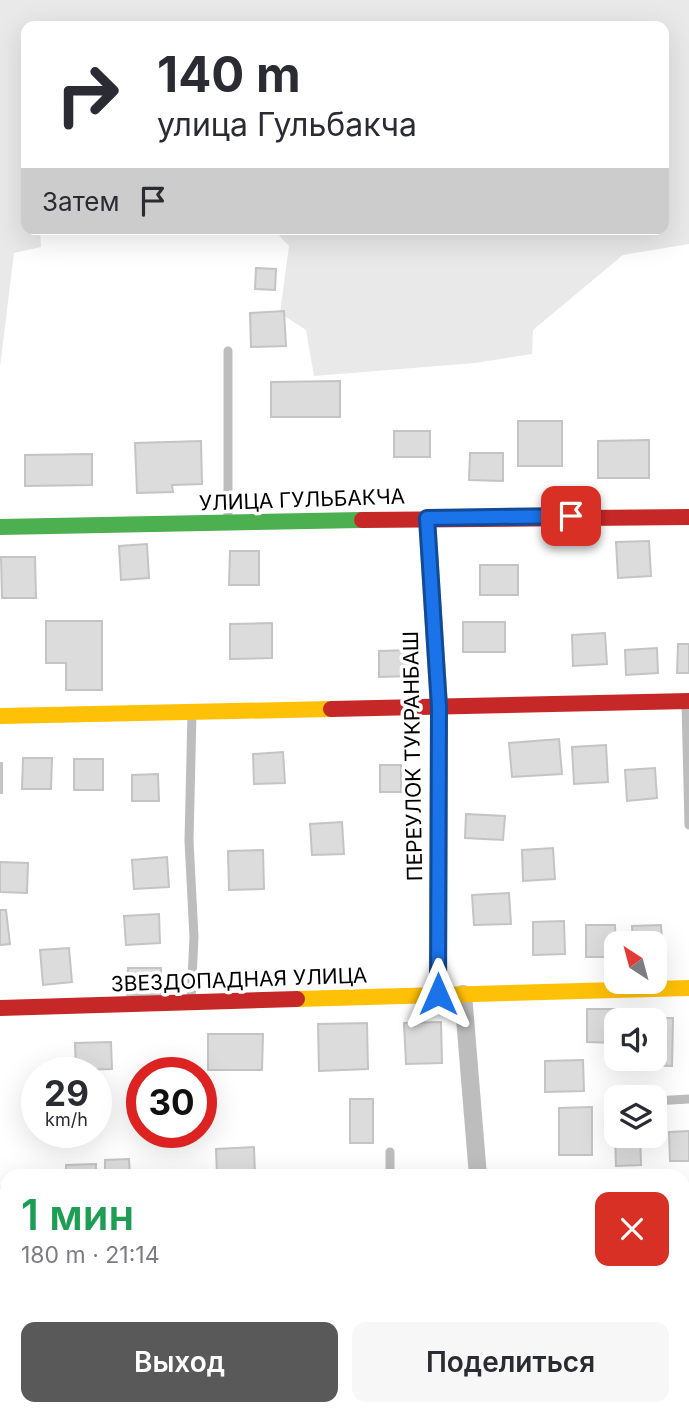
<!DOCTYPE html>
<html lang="ru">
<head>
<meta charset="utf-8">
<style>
	:root { --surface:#fff; --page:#f7f7f7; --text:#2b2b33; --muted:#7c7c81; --accent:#595959 }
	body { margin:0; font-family:Inter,sans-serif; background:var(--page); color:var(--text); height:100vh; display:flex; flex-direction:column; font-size:26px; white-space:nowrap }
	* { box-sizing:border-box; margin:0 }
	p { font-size:23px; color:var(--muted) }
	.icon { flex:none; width:38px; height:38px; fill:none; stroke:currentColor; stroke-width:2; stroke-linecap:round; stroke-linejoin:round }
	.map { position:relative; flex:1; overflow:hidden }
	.side { position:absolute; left:0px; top:1169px; width:690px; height:247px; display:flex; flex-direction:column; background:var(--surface); border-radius:21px 21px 0 0; box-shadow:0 7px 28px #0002 }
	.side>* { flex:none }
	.guide { position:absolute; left:21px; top:21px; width:648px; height:214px; border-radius:14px; box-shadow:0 7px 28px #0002; background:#fff; color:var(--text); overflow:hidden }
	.needle { width:46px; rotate:324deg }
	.tools { position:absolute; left:604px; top:931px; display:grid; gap:14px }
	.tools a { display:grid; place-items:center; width:63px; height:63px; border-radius:14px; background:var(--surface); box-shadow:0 7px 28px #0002; font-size:35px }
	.speed { position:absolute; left:21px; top:1057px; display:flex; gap:14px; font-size:35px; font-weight:700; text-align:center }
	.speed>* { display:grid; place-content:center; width:91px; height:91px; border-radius:50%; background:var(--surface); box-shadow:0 7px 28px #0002; line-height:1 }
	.speed small { font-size:18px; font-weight:400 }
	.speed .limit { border:10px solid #d22; background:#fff; color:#111 }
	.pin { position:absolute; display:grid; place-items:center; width:60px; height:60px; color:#fff; margin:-30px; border-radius:14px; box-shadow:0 4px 10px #0006 }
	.me { position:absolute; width:77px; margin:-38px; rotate:0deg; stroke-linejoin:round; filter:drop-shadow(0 0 5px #0008) }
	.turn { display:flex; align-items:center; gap:24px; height:147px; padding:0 21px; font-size:32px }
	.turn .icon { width:91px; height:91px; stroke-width:2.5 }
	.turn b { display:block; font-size:49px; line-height:60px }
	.then { display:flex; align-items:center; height:66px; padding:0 21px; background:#0003; gap:14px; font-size:26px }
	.round { display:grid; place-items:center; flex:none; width:74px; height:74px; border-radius:14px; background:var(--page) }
	.overview { display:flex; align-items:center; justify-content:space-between; height:119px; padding:0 21px }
	h1 { font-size:42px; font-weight:600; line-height:52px; color:#1e9e55 }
	.primary-button { display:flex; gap:14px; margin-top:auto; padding:14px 21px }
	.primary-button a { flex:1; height:80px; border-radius:14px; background:var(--accent); color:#fff; font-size:28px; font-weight:600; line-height:80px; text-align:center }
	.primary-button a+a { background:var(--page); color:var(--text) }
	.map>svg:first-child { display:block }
	.green { fill:#e9e9e9 }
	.building { fill:#dcdcdc; stroke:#c4c4c4; stroke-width:2 }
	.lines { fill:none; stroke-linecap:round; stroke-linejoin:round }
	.lane { stroke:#bdbdbd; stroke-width:9 }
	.street { stroke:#bdbdbd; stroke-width:18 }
	.fast { stroke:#4caf50; stroke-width:16 }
	.slow { stroke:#ffc107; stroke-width:16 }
	.jam { stroke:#c62828; stroke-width:16 }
	.route-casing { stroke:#114b97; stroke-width:18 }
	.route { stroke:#1a73e8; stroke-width:12 }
	.labels { text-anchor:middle; stroke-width:7; stroke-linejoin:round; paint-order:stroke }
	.street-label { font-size:21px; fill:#000; stroke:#fff }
</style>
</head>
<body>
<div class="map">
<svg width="689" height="1415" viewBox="0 0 689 1415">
	<rect width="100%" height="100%" fill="#fff"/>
	<path class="green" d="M0,0H689V244L623,255L533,330L532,354L475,363L314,376L306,330L280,313L289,246L273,229H663V26H26V229H40L41,247L14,253L0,367Z"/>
	<g class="building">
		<path d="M256,268L276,269L275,290L255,289Z"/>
		<path d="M284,311L286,346L251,347L250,313Z"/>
		<path d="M340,381V417H271V382Z"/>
		<rect x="518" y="421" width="44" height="45"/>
		<rect x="394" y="431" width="36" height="26"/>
		<path d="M649,440V478H598V441Z"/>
		<path d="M201,441L202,484L172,485L173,492L137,493L135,443Z"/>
		<path d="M470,453H503V481L469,480Z"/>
		<path d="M92,454V485L25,486V455Z"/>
		<path d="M649,541L651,576L618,578L616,542Z"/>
		<path d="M147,544L149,578L121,580L119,546Z"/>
		<path d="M230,551H259V585H229Z"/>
		<path d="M1,557H35L36,598H2Z"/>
		<rect x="480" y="565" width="38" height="30"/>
		<path d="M46,621H102V690H66V663H46Z"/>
		<rect x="463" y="622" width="42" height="30"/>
		<path d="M272,623V658L230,659V624Z"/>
		<path d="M605,633L607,664L573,666L572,635Z"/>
		<path d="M678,644H689V673H677Z"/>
		<path d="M657,648L658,673L626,675L625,650Z"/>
		<path d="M411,650L412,676L379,677V651Z"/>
		<path d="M559,739L562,774L512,777L509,743Z"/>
		<path d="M606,745L608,782L574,784L572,747Z"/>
		<path d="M283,752L285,783L254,784L253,754Z"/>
		<path d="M23,758H52L51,789H22Z"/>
		<rect x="74" y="759" width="29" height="31"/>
		<rect x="0" y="763" width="2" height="30"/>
		<rect x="380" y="765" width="21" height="27"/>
		<path d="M655,768L657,798L627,801L625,770Z"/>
		<path d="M158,774L159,801H132V775Z"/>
		<path d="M466,814L505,816L503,840L465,838Z"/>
		<path d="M342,822L344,854L312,855L310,824Z"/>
		<path d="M553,848L555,879L523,881L522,850Z"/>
		<path d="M263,850L264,889L229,890L228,851Z"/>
		<path d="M167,857L169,887L134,889L132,860Z"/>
		<path d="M0,862L28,863L27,893L0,892Z"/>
		<path d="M509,893L511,924L474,925L472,895Z"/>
		<path d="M0,910H6L10,944L0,945Z"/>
		<path d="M159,914L160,943L126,945L124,916Z"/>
		<path d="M564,921L565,954L533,955V922Z"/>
		<path d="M586,925H615L616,957H586Z"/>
		<path d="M661,925L663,956L654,957V943H633L632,926Z"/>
		<path d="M69,948L72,982L43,985L40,950Z"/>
		<path d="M128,968H161V995H127Z"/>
		<path d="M587,1009H617L616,1043L587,1042Z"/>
		<path d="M640,1018H673L672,1066L639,1065V1059H654V1020H640Z"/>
		<path d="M441,1022L442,1063L406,1064L404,1023Z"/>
		<path d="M367,1023L368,1069L319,1071L318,1024Z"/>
		<path d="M208,1034H263L262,1070H208Z"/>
		<path d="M111,1042L112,1069L76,1070L75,1043Z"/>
		<path d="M583,1060L584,1091L545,1092V1061Z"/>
		<rect x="350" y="1099" width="23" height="44"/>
		<path d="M592,1107V1155H559V1108Z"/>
		<path d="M689,1131V1161H670L669,1132Z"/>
		<path d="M615,1134L640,1136L641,1165L616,1166Z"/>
		<path d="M254,1147L255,1176H217L216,1149Z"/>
		<path d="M129,1159L130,1176H105V1160Z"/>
		<path d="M96,1164V1176H66V1165Z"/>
		<path d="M0,1188H7V1217L0,1218Z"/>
		<path d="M3,1346H7V1379H4Z"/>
		<path d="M583,1409H614V1415H584Z"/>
		<path d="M641,1409H673V1415H642Z"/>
	</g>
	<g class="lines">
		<g class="lane">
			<path d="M228,351V522"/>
			<path d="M686,703L689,825"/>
			<path d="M191,1000L194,937L189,841L192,713"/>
			<path d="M654,1101L689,1099"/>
			<path d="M390,1152V1176"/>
		</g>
		<g class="street">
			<path d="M427,518L439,707L438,994"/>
			<path d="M463,994L478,1176"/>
			<path d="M0,1264H7"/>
			<path d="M484,1409L485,1414"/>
		</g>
		<path class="fast" d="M0,527L362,520"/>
		<g class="slow">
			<path d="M0,716L331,709"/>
			<path d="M297,999L689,988"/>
		</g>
		<g class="jam">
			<path d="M362,520L689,517"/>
			<path d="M331,709L689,701"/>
			<path d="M0,1008L297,999"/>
		</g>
	</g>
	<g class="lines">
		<g class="route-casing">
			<path id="route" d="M438,994L439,707L427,518L571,516"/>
		</g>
		<use href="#route" class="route"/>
	</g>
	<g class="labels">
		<g class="street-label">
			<text transform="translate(302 500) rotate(-2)" y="7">УЛИЦА ГУЛЬБАКЧА</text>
			<text transform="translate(413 756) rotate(-91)" y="7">ПЕРЕУЛОК ТУКРАНБАШ</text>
			<text transform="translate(239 980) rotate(-2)" y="7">ЗВЕЗДОПАДНАЯ УЛИЦА</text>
		</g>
	</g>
</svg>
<div class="tools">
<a><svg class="needle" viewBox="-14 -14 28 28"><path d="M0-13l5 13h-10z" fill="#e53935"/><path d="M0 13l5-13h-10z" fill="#7c7c81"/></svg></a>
<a><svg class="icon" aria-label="sound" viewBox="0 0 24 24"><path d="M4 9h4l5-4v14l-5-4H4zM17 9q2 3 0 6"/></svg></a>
<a><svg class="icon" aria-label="layers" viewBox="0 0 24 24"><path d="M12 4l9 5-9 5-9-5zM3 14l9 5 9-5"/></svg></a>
</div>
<div class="speed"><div>29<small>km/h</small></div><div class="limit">30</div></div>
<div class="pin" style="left:571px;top:516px;background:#d93025"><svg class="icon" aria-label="arrive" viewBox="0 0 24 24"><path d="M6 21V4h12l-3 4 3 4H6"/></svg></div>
<svg class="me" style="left:438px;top:994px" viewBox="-20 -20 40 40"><path d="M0-17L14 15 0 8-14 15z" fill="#1a73e8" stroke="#fff" stroke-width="4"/></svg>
<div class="guide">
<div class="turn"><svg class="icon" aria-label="right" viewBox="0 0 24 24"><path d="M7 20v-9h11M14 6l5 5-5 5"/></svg><div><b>140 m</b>улица Гульбакча</div></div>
<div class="then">Затем<svg class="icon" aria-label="arrive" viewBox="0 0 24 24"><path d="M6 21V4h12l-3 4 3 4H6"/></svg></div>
</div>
<section class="side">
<div class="overview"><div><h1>1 мин</h1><p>180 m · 21:14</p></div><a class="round" style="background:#d93025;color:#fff"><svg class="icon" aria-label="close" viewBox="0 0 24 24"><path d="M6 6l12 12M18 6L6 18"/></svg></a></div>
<div class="primary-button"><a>Выход</a><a>Поделиться</a></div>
</section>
</div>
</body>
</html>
